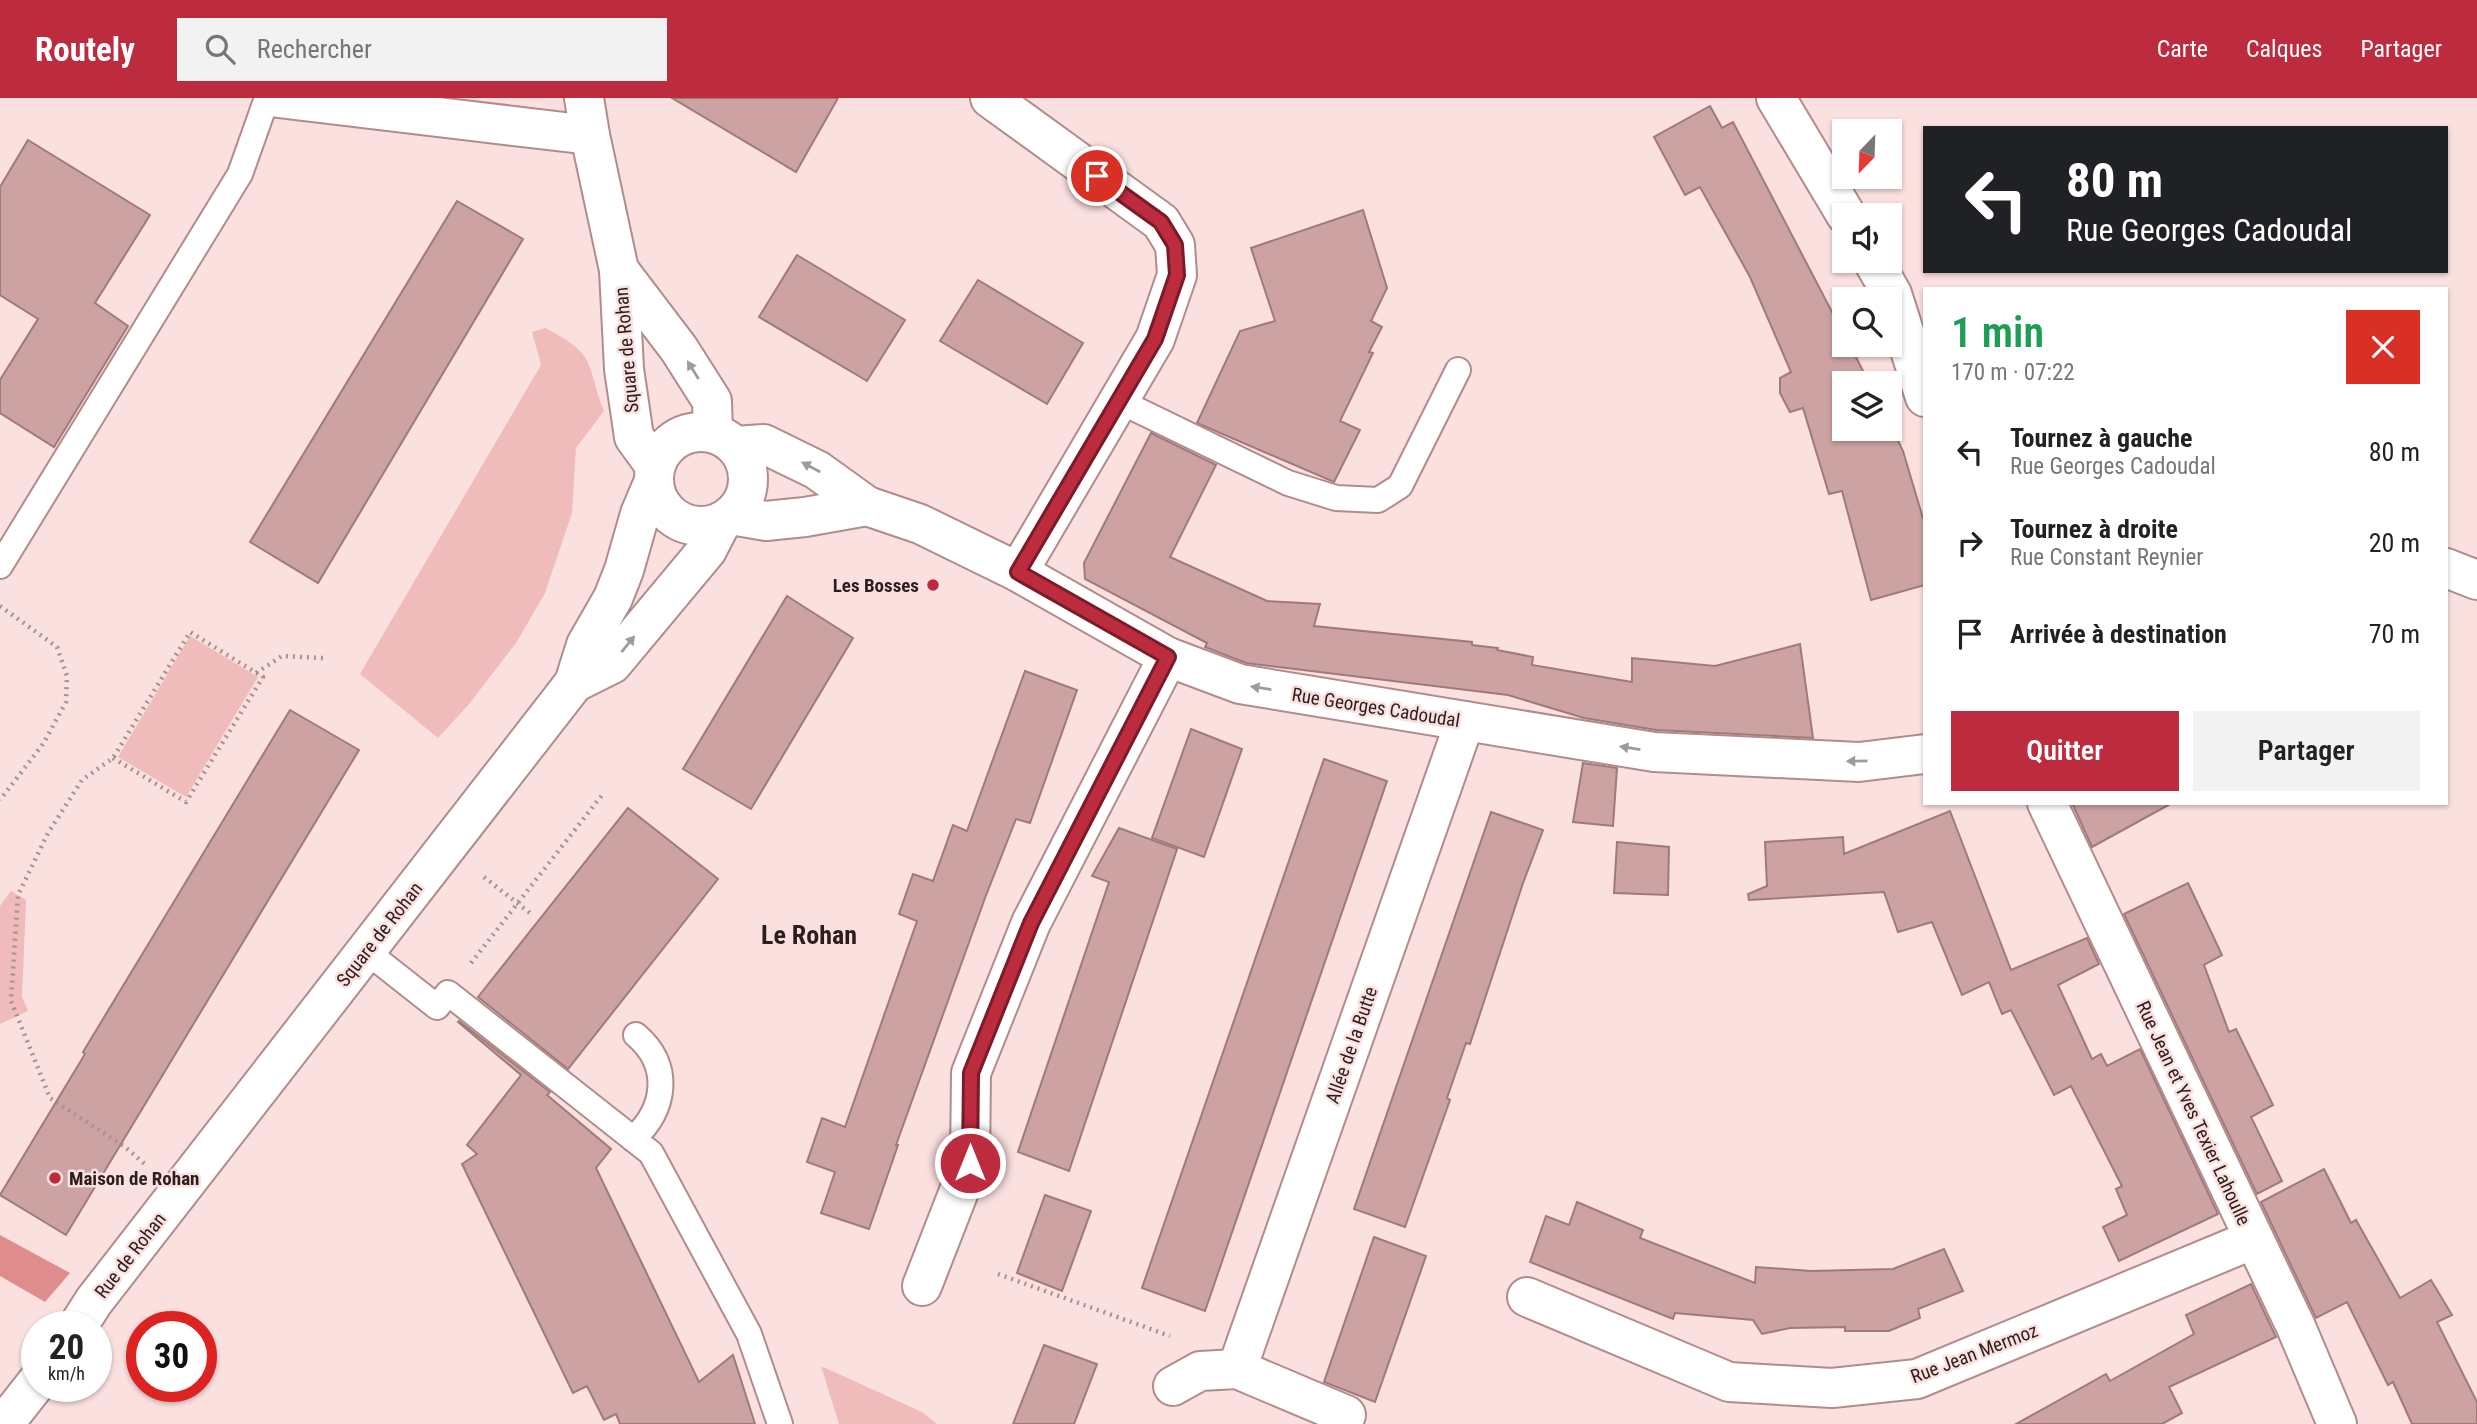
<!DOCTYPE html>
<html lang="fr">
<head>
<meta charset="utf-8">
<style>
	:root { --surface:#fff; --page:#f2f2f2; --text:#222; --muted:#767676; --accent:#bc2b3e }
	body { margin:0; font-family:"Roboto Condensed",sans-serif; background:var(--page); color:var(--text); height:100vh; display:flex; flex-direction:column; font-size:26px; white-space:nowrap }
	* { box-sizing:border-box; margin:0 }
	p { font-size:23px; color:var(--muted) }
	.icon { flex:none; width:38px; height:38px; fill:none; stroke:currentColor; stroke-width:2; stroke-linecap:round; stroke-linejoin:round }
	.map { position:relative; flex:1; overflow:hidden }
	.sheet { position:absolute; left:1923px; top:189px; width:525px; height:518px; display:flex; flex-direction:column; background:var(--surface); border-radius:0px; box-shadow:0 2px 5px #0004 }
	.sheet>* { flex:none }
	.banner { position:absolute; left:1923px; top:28px; width:525px; height:147px; border-radius:0px; box-shadow:0 2px 5px #0004; background:#202124; color:#fff; overflow:hidden }
	.needle { width:46px; rotate:203deg }
	.tools { position:absolute; left:1832px; top:21px; display:grid; gap:14px }
	.tools a { display:grid; place-items:center; width:70px; height:70px; border-radius:0px; background:var(--surface); box-shadow:0 2px 5px #0004; font-size:35px }
	.speed { position:absolute; left:21px; top:1213px; display:flex; gap:14px; font-size:35px; font-weight:700; text-align:center }
	.speed>* { display:grid; place-content:center; width:91px; height:91px; border-radius:50%; background:var(--surface); box-shadow:0 2px 5px #0004; line-height:1 }
	.speed small { font-size:18px; font-weight:400 }
	.speed .limit { border:10px solid #d22; background:#fff; color:#111 }
	.pin { position:absolute; display:grid; place-items:center; width:60px; height:60px; color:#fff; margin:-30px; border:4px solid #fff; border-radius:50%; box-shadow:0 2px 7px #0007 }
	.me { position:absolute; width:77px; margin:-38px; rotate:0deg; stroke-linejoin:round; filter:drop-shadow(0 0 5px #0008) }
	.turn { display:flex; align-items:center; gap:24px; height:147px; padding:0 28px; font-size:32px }
	.turn .icon { width:91px; height:91px; stroke-width:2.5 }
	.turn b { display:block; font-size:49px; line-height:60px }
	.round { display:grid; place-items:center; flex:none; width:74px; height:74px; border-radius:0px; background:var(--page) }
	.headline { display:flex; align-items:center; justify-content:space-between; height:119px; padding:0 28px }
	h1 { font-size:42px; font-weight:600; line-height:52px; color:#1e9e55 }
	.primary-button { display:flex; gap:14px; margin-top:auto; padding:14px 28px }
	.primary-button a { flex:1; height:80px; border-radius:0px; background:var(--accent); color:#fff; font-size:28px; font-weight:600; line-height:80px; text-align:center }
	.primary-button a+a { background:var(--page); color:var(--text) }
	ul { padding:0; list-style:none }
	li { display:flex; align-items:center; gap:21px; height:91px; padding:0 28px }
	li div { flex:1 }
	li b { display:block; font-size:26px }
	li em { font-style:normal }
	header { display:flex; align-items:center; gap:42px; box-sizing:border-box; height:98px; padding:0 35px; background:var(--accent); color:#fff }
	header strong { font-size:33px }
	nav { display:flex; gap:38px; margin-inline-start:auto; font-size:24px }
	.search { width:490px; height:63px; background:var(--page); display:flex; align-items:center; gap:18px; box-sizing:border-box; padding:0 24px; border-radius:0px; color:var(--muted); font-size:26px }
	.map>svg:first-child { display:block }
	.green { fill:#f0bbbb }
	.water { fill:#df8c8d }
	.building { fill:#cca3a2; stroke:#a07a79; stroke-width:2 }
	.lines { fill:none; stroke-linecap:round; stroke-linejoin:round }
	.service-casing { stroke:#b28b8b; stroke-width:28 }
	.minor-casing { stroke:#b28b8b; stroke-width:42 }
	.path { stroke:#a79191; stroke-width:4.5; stroke-dasharray:2 5; stroke-linecap:butt }
	.service { stroke:#fff; stroke-width:24 }
	.minor { stroke:#fff; stroke-width:38 }
	.oneway { fill:#a09a9a }
	.route-casing { stroke:#7a1c28; stroke-width:18 }
	.route { stroke:#bc2b3e; stroke-width:12 }
	.poi-dot { fill:#bc2b3e; stroke:#fae0df; stroke-width:2.5 }
	.labels { text-anchor:middle; stroke-width:5; stroke-linejoin:round; paint-order:stroke }
	.street-label { font-size:19px; fill:#2d1e1e; stroke:#fae0df }
	.poi-label { font-size:19px; font-weight:bold; fill:#2d1e1e; stroke:#fae0df; text-anchor:end }
	.district-label { font-size:26px; font-weight:bold; fill:#2d1e1e; stroke:#fae0df }
</style>
</head>
<body>
<header>
<strong>Routely</strong>
<div class="search"><svg class="icon" aria-label="search" viewBox="0 0 24 24"><circle cx="10" cy="10" r="6"/><path d="M15 15l6 6"/></svg>Rechercher</div>
<nav><a>Carte</a><a>Calques</a><a>Partager</a></nav>
</header>
<div class="map">
<svg width="2477" height="1326" viewBox="0 0 2477 1326">
	<rect width="100%" height="100%" fill="#fae0df"/>
	<g class="green">
		<path d="M545,230C559,237 582,249 588,265C595,281 597,298 604,313L576,350L572,415L545,495L516,545L469,606L438,640L360,576L541,267L532,234Z"/>
		<path d="M190,538L258,579L186,699L118,659Z"/>
		<path d="M11,793L26,802L22,899L28,913L0,926V808Z"/>
		<path d="M821,1268L922,1314L937,1326H839Z"/>
	</g>
	<path class="water" d="M0,1137L70,1175L45,1204L0,1178Z"/>
	<g class="building">
		<path d="M672,0H838L796,74Z"/>
		<path d="M1710,8L1722,30L1733,24L1844,237V247H1850L1869,285H1844V331H1890V326L1903,353L1925,427V487L1871,502L1842,393L1829,396L1803,310L1790,314L1780,295V280L1791,274L1750,179L1700,89L1685,97L1654,39Z"/>
		<path d="M28,42L150,117L95,205L128,228L54,349L0,315V282L38,221L0,197V89Z"/>
		<path d="M457,103L523,141L318,485L250,444Z"/>
		<path d="M1363,112L1387,190L1371,223L1382,229L1369,254L1373,255L1340,323L1360,332L1334,384L1197,325L1240,233L1275,223L1251,150Z"/>
		<path d="M797,157L905,222L867,283L759,219Z"/>
		<path d="M978,182L1083,245L1047,306L940,243Z"/>
		<path d="M1151,335L1216,367L1170,459L1267,503L1320,506L1314,528L1472,544V547L1498,550L1497,552L1533,559L1532,567L1632,584V560L1715,568L1800,546L1813,640L1656,632L1584,620L1508,597L1246,565L1205,549L1207,545L1085,481L1084,465Z"/>
		<path d="M787,498L853,540L751,711L683,671Z"/>
		<path d="M1025,573L1077,592L1030,725L1016,721L985,800L896,1047H898L869,1131L821,1115L835,1074L807,1064L822,1020L845,1029L917,823L899,816L913,776L933,783L953,727L967,733Z"/>
		<path d="M290,612L359,652L66,1137L0,1097L85,956L83,954Z"/>
		<path d="M1191,631L1242,651L1204,759L1152,740Z"/>
		<path d="M1324,661L1387,683L1205,1213L1142,1190Z"/>
		<path d="M1583,665L1617,670L1613,728L1573,724Z"/>
		<path d="M2072,705H2172L2092,749Z"/>
		<path d="M628,710L718,781L568,971L478,899Z"/>
		<path d="M1950,713L2011,872L2087,840L2099,866L2058,887L2092,961L2101,956L2107,968L2140,951L2218,1116L2119,1163L2103,1129L2127,1117L2116,1091L2122,1088L2071,988L2054,997L2011,912L2002,916L1989,884L1962,897L1932,824L1898,834L1884,794L1749,802L1748,796L1767,788L1765,744L1843,739L1844,756Z"/>
		<path d="M1491,714L1543,732L1523,785L1470,946L1466,945L1447,1000L1450,1002L1405,1129L1354,1111Z"/>
		<path d="M1119,730L1177,751L1069,1073L1018,1054L1109,784L1092,778Z"/>
		<path d="M1617,744L1669,749L1668,797L1614,795Z"/>
		<path d="M2188,785L2222,857L2204,867L2229,934L2236,931L2273,1007L2251,1019L2282,1083L2257,1096L2124,816Z"/>
		<path d="M459,923L550,994L547,997L611,1051L596,1070L699,1284L733,1257L755,1326H620L616,1316L604,1322L587,1288L573,1295L462,1066L477,1056L467,1047L521,977L458,924Z"/>
		<path d="M2324,1071L2351,1125L2356,1122L2400,1200L2431,1182L2452,1217L2437,1224L2477,1304V1326H2412L2393,1284L2388,1287L2347,1204L2316,1220L2261,1104Z"/>
		<path d="M1045,1097L1091,1113L1062,1193L1017,1175Z"/>
		<path d="M1577,1104L1643,1132L1640,1140L1755,1185L1756,1169L1811,1173L1893,1171L1944,1151L1963,1193L1918,1211L1920,1220L1889,1233H1845V1229L1790,1230L1762,1236L1753,1222L1675,1215L1673,1221L1530,1164L1546,1118L1569,1127Z"/>
		<path d="M1374,1139L1426,1158L1375,1304L1324,1284Z"/>
		<path d="M2251,1186L2276,1239L2169,1289L2182,1315L2162,1326H2016L2106,1276L2110,1283L2194,1236L2186,1217Z"/>
		<path d="M1044,1247L1097,1266L1074,1326H1013Z"/>
	</g>
	<g class="lines">
		<g class="service-casing">
			<g id="service">
				<path d="M1119,303L1288,385L1336,400L1378,402L1400,388L1458,272"/>
				<path d="M0,468L240,76L267,0"/>
				<path d="M366,853L437,909L448,895L651,1055L749,1236L780,1326"/>
				<path d="M633,1041C666,1011 672,968 636,937"/>
			</g>
		</g>
		<g class="minor-casing">
			<g id="minor">
				<path d="M278,0L590,37"/>
				<path d="M584,0L590,37L619,172L624,271L634,339L655,368"/>
				<path d="M990,0L1161,124L1175,147L1177,177L1155,241L1018,474"/>
				<path d="M1776,0L1846,117"/>
				<path d="M1873,163L1892,196L1925,299"/>
				<path d="M619,172L679,251L712,303L713,335"/>
				<circle cx="701" cy="381" r="47"/>
				<path d="M735,348L764,346L817,372L867,408L920,426L1018,474L1168,559L1240,586L1654,654L1859,664L1925,656"/>
				<path d="M731,417L766,423L805,419L867,408"/>
				<path d="M2446,470L2477,482"/>
				<path d="M574,585L612,566L707,452L722,423"/>
				<path d="M2047,705L2296,1229L2337,1326"/>
				<path d="M922,1188L970,1065L971,975L1031,825L1168,559"/>
				<path d="M1527,1199L1729,1284L1832,1290L1917,1281L2254,1141"/>
				<path d="M78,1228L94,1203L574,585L586,547L613,500L624,472L640,416L654,383"/>
				<path d="M1237,1271L1465,623"/>
				<path d="M1173,1288L1200,1273L1237,1271L1346,1317"/>
				<path d="M4,1326L37,1284"/>
			</g>
		</g>
		<g class="path">
			<path d="M0,508L57,549L67,578L66,604L43,646L0,702"/>
			<path d="M256,575L282,558L323,560"/>
			<path d="M113,660L186,704L263,579L190,534L113,660L82,682L48,735L18,797L11,903L50,1000L125,1049L146,1067"/>
			<path d="M484,779L530,815"/>
			<path d="M471,865L602,697"/>
			<path d="M998,1176L1170,1238"/>
		</g>
		<use href="#service" class="service"/>
		<use href="#minor" class="minor"/>
	</g>
	<defs><path id="oneway-solid" d="M-6-.8H1V-3.2L6.5 0L1 3.2V.8H-6Z" transform="scale(1.75)"/></defs>
	<g class="oneway">
		<use href="#oneway-solid" transform="translate(693 272) rotate(-122)"/>
		<use href="#oneway-solid" transform="translate(811 369) rotate(-152)"/>
		<use href="#oneway-solid" transform="translate(628 546) rotate(-51)"/>
		<use href="#oneway-solid" transform="translate(1261 590) rotate(-171)"/>
		<use href="#oneway-solid" transform="translate(1630 650) rotate(-171)"/>
		<use href="#oneway-solid" transform="translate(1857 663) rotate(179)"/>
	</g>
	<g class="lines">
		<g class="route-casing">
			<path id="route" d="M970,1065L971,975L1031,825L1168,559L1018,474L1155,241L1177,177L1175,147L1161,124L1097,78"/>
		</g>
		<use href="#route" class="route"/>
	</g>
	<g class="poi-dot">
		<circle cx="933" cy="487" r="7"/>
		<circle cx="55" cy="1080" r="7"/>
	</g>
	<g class="labels">
		<g class="street-label">
			<text transform="translate(626 252) rotate(-95)" y="7">Square de Rohan</text>
			<text transform="translate(1376 609) rotate(9)" y="7">Rue Georges Cadoudal</text>
			<text transform="translate(379 836) rotate(-52)" y="7">Square de Rohan</text>
			<text transform="translate(1351 947) rotate(-71)" y="7">Allée de la Butte</text>
			<text transform="translate(2194 1015) rotate(65)" y="7">Rue Jean et Yves Texier Lahoulle</text>
			<text transform="translate(130 1157) rotate(-52)" y="7">Rue de Rohan</text>
			<text transform="translate(1974 1255) rotate(-21)" y="7">Rue Jean Mermoz</text>
		</g>
		<g class="poi-label">
			<text x="919" y="494">Les Bosses</text>
			<text x="69" y="1087" text-anchor="start">Maison de Rohan</text>
		</g>
		<g class="district-label">
			<text x="809" y="846">Le Rohan</text>
		</g>
	</g>
</svg>
<div class="tools">
<a><svg class="needle" viewBox="-14 -14 28 28"><path d="M0-13l5 13h-10z" fill="#e53935"/><path d="M0 13l5-13h-10z" fill="#767676"/></svg></a>
<a><svg class="icon" aria-label="sound" viewBox="0 0 24 24"><path d="M4 9h4l5-4v14l-5-4H4zM17 9q2 3 0 6"/></svg></a>
<a><svg class="icon" aria-label="search" viewBox="0 0 24 24"><circle cx="10" cy="10" r="6"/><path d="M15 15l6 6"/></svg></a>
<a><svg class="icon" aria-label="layers" viewBox="0 0 24 24"><path d="M12 4l9 5-9 5-9-5zM3 14l9 5 9-5"/></svg></a>
</div>
<div class="speed"><div>20<small>km/h</small></div><div class="limit">30</div></div>
<div class="pin" style="left:1097px;top:78px;background:#d93025"><svg class="icon" aria-label="arrive" viewBox="0 0 24 24"><path d="M6 21V4h12l-3 4 3 4H6"/></svg></div>
<svg class="me" style="left:970px;top:1065px" viewBox="-20 -20 40 40"><circle r="17" fill="#bc2b3e" stroke="#fff" stroke-width="3"/><path d="M0-11L8 9 0 5-8 9z" fill="#fff"/></svg>
<div class="banner">
<div class="turn"><svg class="icon" aria-label="left" viewBox="0 0 24 24"><path d="M17 20v-9H6M10 6l-5 5 5 5"/></svg><div><b>80 m</b>Rue Georges Cadoudal</div></div>
</div>
<section class="sheet">
<div class="headline"><div><h1>1 min</h1><p>170 m · 07:22</p></div><a class="round" style="background:#d93025;color:#fff"><svg class="icon" aria-label="close" viewBox="0 0 24 24"><path d="M6 6l12 12M18 6L6 18"/></svg></a></div>
<ul>
<li><svg class="icon" aria-label="left" viewBox="0 0 24 24"><path d="M17 20v-9H6M10 6l-5 5 5 5"/></svg><div><b>Tournez à gauche</b><p>Rue Georges Cadoudal</p></div><em>80 m</em></li>
<li><svg class="icon" aria-label="right" viewBox="0 0 24 24"><path d="M7 20v-9h11M14 6l5 5-5 5"/></svg><div><b>Tournez à droite</b><p>Rue Constant Reynier</p></div><em>20 m</em></li>
<li><svg class="icon" aria-label="arrive" viewBox="0 0 24 24"><path d="M6 21V4h12l-3 4 3 4H6"/></svg><div><b>Arrivée à destination</b></div><em>70 m</em></li>
</ul>
<div class="primary-button"><a>Quitter</a><a>Partager</a></div>
</section>
</div>
</body>
</html>
